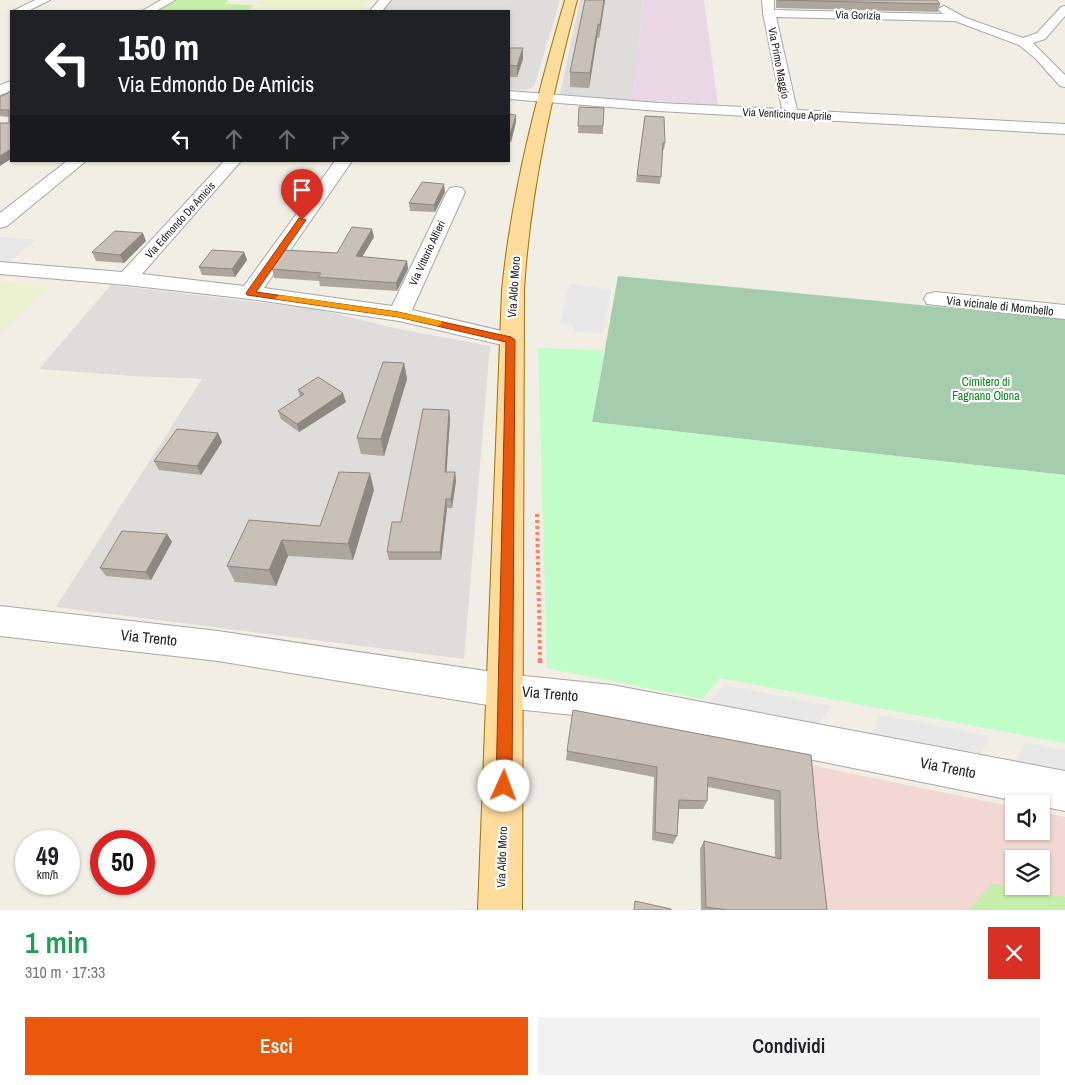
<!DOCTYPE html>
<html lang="it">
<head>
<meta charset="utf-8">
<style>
	:root { --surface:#fff; --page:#f2f2f2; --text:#202124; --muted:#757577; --accent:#ea580c }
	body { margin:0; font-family:"Archivo Narrow",sans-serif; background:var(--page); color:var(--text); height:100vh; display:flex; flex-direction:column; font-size:19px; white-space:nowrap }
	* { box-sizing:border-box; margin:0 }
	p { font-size:16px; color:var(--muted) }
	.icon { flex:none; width:28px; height:28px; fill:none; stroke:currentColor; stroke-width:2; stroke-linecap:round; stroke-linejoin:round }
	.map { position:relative; height:910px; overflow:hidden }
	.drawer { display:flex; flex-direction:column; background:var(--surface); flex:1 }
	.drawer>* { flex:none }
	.banner { position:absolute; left:10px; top:10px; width:500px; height:152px; border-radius:0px; box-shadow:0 1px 4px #0004; background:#202124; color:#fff; overflow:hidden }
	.fabs { position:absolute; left:1005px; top:795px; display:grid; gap:10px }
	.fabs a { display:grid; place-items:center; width:45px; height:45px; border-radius:0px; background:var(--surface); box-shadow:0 1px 4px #0004; font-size:25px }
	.speed { position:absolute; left:15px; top:830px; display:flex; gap:10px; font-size:25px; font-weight:700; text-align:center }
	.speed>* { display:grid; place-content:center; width:65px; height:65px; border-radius:50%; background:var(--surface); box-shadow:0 1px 4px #0004; line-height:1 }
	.speed small { font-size:12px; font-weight:400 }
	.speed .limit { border:8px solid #d22; background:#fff; color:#111 }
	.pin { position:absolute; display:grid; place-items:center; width:42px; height:42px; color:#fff; margin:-51px -21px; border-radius:50% 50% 50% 0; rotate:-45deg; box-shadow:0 0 5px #0007 }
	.pin .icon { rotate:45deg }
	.me { position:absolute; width:55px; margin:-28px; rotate:2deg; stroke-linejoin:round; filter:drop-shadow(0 0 4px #0008) }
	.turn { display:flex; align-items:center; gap:18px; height:105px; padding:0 25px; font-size:22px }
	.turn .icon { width:65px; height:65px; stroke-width:2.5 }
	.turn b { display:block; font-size:35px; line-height:42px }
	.lanes { display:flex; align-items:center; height:48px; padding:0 25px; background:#0003; justify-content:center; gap:25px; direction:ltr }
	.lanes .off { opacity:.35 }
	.round { display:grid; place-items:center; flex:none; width:52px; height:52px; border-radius:0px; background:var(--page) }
	.summary { display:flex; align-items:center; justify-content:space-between; height:85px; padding:0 25px }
	h1 { font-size:30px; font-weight:600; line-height:38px; color:#1e9e55 }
	.action { display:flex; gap:10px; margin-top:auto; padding:10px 25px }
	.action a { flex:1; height:58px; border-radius:0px; background:var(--accent); color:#fff; font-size:20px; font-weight:600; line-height:58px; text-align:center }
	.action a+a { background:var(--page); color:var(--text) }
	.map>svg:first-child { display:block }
	.residential { fill:#dedddc }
	.commercial { fill:#f3d7d3; fill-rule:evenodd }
	.industrial { fill:#ead7e5 }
	.farmland { fill:#ecf1cf }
	.grass { fill:#c5eea8 }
	.cemetery { fill:#a5ccad }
	.park { fill:#c0fdc9 }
	.parking { fill:#e8e8e8 }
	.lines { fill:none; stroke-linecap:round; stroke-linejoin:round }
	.minor-casing { stroke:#a7a7a7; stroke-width:2 }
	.major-casing { stroke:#9b7300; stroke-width:2 }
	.path-far1 { stroke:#ff8368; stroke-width:4; stroke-dasharray:3 3; stroke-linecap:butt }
	.path { stroke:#ff8368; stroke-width:4.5; stroke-dasharray:4 4; stroke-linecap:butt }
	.minor { fill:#fff; fill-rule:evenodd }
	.major { fill:#ffdb9c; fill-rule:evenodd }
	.wall { fill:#ada69e }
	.shaded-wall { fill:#8d8781 }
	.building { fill:#c9c1b8; stroke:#8d8781 }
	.route { fill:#ea580c; stroke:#983908 }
	.slow { fill:#f59e0b }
	.labels { text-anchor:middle; stroke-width:4.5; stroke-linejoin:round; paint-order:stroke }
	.far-street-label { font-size:11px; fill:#202020; stroke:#fff }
	.street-label { font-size:12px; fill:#202020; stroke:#fff }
	.park-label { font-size:12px; fill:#048818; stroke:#fff }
	.near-street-label { font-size:15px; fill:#202020; stroke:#fff }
</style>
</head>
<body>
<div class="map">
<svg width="1065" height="910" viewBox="0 0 1065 910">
	<rect width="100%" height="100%" fill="#f1eee5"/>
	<g class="residential">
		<path d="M388,0H560L534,87L525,90L509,89V11H380Z"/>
		<path d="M580,0H643L633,100L560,94Z"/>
		<path d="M111,285L315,309L399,329L490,346L464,659L56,607L202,379L133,376L39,369Z"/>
	</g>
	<path class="commercial" d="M805,764L1014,807V831H1041V812L1065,817V910H819ZM1014,859H1041V886H1014Z"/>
	<path class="industrial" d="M643,0H704L718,105L633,100Z"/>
	<g class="farmland">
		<path d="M261,0H369L362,11H247Z"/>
		<path d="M0,281L51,285L0,332Z"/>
	</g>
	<g class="grass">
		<path d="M175,0H229L224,4L254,5L247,11H154Z"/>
		<path d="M992,884L1065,897V910H969Z"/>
	</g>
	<path class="cemetery" d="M618,276L1065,319V475L592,422Z"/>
	<path class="park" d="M538,348L605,351L592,422L1065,475V743L720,678L702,699L547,668Z"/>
	<g class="parking">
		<path d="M0,237L36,240L9,262H0Z"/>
		<path d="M570,283L611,290L603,334L573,331L574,325L560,323Z"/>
		<path d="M724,685L832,706L818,725L709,703Z"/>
		<path d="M881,715L990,736L979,756L870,735Z"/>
		<path d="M1025,743L1065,750V772L1016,763Z"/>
	</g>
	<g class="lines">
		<g class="minor-casing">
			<g id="minor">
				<path d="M35,0H50L28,11H13Z"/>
				<path d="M161,0H175L156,11H142Z"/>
				<path d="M379,0H391L382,11H370Z"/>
				<path d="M762,0H774V10L943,14L938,9L944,6L966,18L1023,38L1037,33L1061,7L1065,6V16L1045,39L1033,43L1065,75V87L1060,86L1035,58L1019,45L955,21L776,17L797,110L1065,124V134L659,111L509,99V91L659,103L782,109L763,13Z"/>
				<path d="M11,81V91L0,95V85Z"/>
				<path d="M67,161H86L7,226L0,228V213Z"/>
				<path d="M224,161H241L142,274L244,286L335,161H352L264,288L392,306L447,192L450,188L456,187L462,188L465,192L412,310L519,335L523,340L519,345L511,347L399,321L250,299L127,285L0,274V262L122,272Z"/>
				<path d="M935,292L1065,305V319L927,304L924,299L927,294Z"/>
				<path d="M0,606L218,631L506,674L612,685L1065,771V811L1041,806V804H1030L612,719L506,708L218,661L0,636Z"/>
			</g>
		</g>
		<g class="major-casing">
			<path id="major" d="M565,0H577C552,96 530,191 524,290L522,910H478L502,290C512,190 537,96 565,0Z"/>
		</g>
		<path class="path-far1" d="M537,514L540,660"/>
		<path class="path" d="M540,659V667"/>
		<use href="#minor" class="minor"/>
		<use href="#major" class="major"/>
	</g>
	<g class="wall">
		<path d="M585,0H605L599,38H597L589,88L570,87V72Z"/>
		<path d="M776,0H937L940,4L938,12L776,8Z"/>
		<path d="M509,48H523V59L517,77H509Z"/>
		<path d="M11,91L9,123V117L0,116V97Z"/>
		<path d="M579,107L603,126V134L578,133Z"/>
		<path d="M509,114L516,122L511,142H509Z"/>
		<path d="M645,116L665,143L664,150H663L660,184L636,182Z"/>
		<path d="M445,192L435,212L410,211L409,203Z"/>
		<path d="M374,237L362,257L407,261L408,269L397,291L320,286L319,281L274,278L272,269L337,253Z"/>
		<path d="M146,241L124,263L96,261L92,252Z"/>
		<path d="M244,252L247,260L235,277L202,275L199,267Z"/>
		<path d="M404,363L407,379L384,456L361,454L357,438Z"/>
		<path d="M298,390L346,402L299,432L281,419L278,411L300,397Z"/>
		<path d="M449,410L450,419L446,472H455L456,481L452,508H447L441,560H389L387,552L401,522Z"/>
		<path d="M218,433L222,442L201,475L159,470L154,461Z"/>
		<path d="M374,490L353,560L288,556L276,586L235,582L227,566L249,520L320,526Z"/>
		<path d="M167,534L172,542L151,580L106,576L100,568Z"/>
		<path d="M567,751L811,755L818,831L827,910H701L700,849L704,841L775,857L774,800L708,787L707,801L703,809H679L677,836L673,844L652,840L654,777L566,760Z"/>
	</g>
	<g class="shaded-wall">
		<path d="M604,0H605L599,38L600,25Z"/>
		<path d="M598,24L597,38L589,88L590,73Z"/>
		<path d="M523,48V59L517,77V66Z"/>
		<path d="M516,115V122L511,142L510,135Z"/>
		<path d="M11,149V159L0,166V156Z"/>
		<path d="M444,184L445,192L435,212L434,205Z"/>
		<path d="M372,229L374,237L358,264L356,256Z"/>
		<path d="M143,233L146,241L124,263L120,255Z"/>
		<path d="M244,252L247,260L235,277L232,269Z"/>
		<path d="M407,261L408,269L397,291L396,283Z"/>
		<path d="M404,363L407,379L384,456L381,439Z"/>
		<path d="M343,393L346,402L299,432L297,424Z"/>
		<path d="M449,410L450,419L446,481L445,472Z"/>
		<path d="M218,433L222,442L201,475L197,466Z"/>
		<path d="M455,472L456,481L452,508L451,499Z"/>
		<path d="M370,473L374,490L353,560L348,544Z"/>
		<path d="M446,499L447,508L441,560L440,552Z"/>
		<path d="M167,534L172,542L151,580L146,572Z"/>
		<path d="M282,540L288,556L276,586L269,570Z"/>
	</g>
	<g class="building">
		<path d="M585,0H604L600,25L598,24L590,73L570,72Z"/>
		<path d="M778,0H937L940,4Z"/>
		<path d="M509,48H523L517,66L509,65Z"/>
		<path d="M11,91V149L0,156V123H9V110H0V97Z"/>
		<path d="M579,107L604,108L603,126H578Z"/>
		<path d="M509,114L516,115L510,135L509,134Z"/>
		<path d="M645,116L664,117L665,143H663L661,177L637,175Z"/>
		<path d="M422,182L444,184L434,205L409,203Z"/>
		<path d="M352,227L372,229L356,256L407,261L396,283L318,277L321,273L272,269L285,250L337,253Z"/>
		<path d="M115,231L143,233L120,255L92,252Z"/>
		<path d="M212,250L244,252L232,269L199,267Z"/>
		<path d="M383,362L404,363L381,439L357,438Z"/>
		<path d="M318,377L343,393L297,424L278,411L304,394L298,390Z"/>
		<path d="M423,409L449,410L445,472H455L451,499H446L440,552H387L392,522H401Z"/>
		<path d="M177,429L218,433L197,466L154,461Z"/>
		<path d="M339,472L370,473L348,544L282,540L269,570L227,566L249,520L320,526Z"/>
		<path d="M122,531L167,534L146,572L100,568Z"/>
		<path d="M573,710L811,755L818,831L827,910H727L706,907L704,841L781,859L780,791L708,777L707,801L679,800L677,836L655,832L657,767L567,751Z"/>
		<path d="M635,901L671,909V910H634Z"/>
	</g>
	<path class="route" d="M299,218L306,220L256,292L398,312L511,337L515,340L512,786L510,791L504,794L498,791L496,786L506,342L398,317L247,295L246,293Z"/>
	<path class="slow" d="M280,295L398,312L441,321L442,323L438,326L398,317L276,299L275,298Z"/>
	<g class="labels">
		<g class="far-street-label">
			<text transform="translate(858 15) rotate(2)" y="4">Via Gorizia</text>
			<text transform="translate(779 63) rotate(79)" y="4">Via Primo Maggio</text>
			<text transform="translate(787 114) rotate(3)" y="4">Via Venticinque Aprile</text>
			<text transform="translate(180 220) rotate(-48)" y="4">Via Edmondo De Amicis</text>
			<text transform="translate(427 253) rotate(-65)" y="4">Via Vittorio Alfieri</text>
		</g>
		<g class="street-label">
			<text transform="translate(514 287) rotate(-86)" y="4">Via Aldo Moro</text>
			<text transform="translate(1000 306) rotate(6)" y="4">Via vicinale di Mombello</text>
			<text transform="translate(502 857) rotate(-88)" y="4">Via Aldo Moro</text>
		</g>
		<g class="park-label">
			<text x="986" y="386">Cimitero di<tspan x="986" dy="14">Fagnano Olona</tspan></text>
		</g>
		<g class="near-street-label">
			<text transform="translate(149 638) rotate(6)" y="5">Via Trento</text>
			<text transform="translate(550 694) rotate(5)" y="5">Via Trento</text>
			<text transform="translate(948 768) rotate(11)" y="5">Via Trento</text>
		</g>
	</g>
</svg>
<div class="fabs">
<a><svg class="icon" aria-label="sound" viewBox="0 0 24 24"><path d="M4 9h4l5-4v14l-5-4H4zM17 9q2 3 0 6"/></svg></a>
<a><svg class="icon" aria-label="layers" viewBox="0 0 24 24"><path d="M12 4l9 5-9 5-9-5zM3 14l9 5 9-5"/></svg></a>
</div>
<div class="speed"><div>49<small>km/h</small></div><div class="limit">50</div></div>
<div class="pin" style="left:302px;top:220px;background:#d93025"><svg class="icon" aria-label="arrive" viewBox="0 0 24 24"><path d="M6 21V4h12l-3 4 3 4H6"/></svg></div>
<svg class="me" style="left:504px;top:786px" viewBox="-20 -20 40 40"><circle r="19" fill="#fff"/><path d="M0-13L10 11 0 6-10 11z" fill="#ea580c"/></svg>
<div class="banner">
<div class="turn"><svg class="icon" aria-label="left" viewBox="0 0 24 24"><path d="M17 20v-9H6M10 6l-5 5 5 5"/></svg><div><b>150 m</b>Via Edmondo De Amicis</div></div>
<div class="lanes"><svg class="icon" aria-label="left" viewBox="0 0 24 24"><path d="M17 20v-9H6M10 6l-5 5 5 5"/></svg><svg class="icon off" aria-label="ahead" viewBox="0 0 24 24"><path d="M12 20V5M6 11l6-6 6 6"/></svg><svg class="icon off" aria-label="ahead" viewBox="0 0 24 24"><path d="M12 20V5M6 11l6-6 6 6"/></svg><svg class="icon off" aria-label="right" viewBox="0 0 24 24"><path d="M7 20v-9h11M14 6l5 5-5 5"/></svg></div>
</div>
</div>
<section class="drawer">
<div class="summary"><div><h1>1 min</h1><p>310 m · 17:33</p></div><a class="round" style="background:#d93025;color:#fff"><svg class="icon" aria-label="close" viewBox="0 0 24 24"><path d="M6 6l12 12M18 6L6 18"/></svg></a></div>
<div class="action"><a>Esci</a><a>Condividi</a></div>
</section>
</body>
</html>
